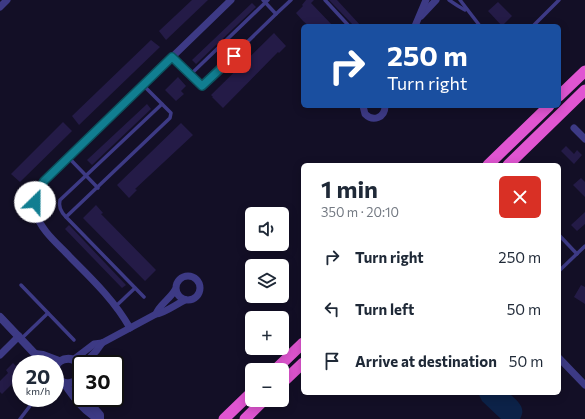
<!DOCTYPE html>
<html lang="en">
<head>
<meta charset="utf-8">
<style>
	:root { --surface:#fff; --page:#f6f6f7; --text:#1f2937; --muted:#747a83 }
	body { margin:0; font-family:Commissioner,sans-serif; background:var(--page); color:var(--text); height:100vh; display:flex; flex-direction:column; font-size:15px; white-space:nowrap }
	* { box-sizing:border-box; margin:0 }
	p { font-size:13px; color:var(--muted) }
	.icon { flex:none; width:22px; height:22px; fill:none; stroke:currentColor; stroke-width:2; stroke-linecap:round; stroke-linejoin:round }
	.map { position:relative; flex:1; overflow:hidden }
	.details { position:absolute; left:301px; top:163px; width:260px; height:232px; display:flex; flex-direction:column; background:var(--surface); border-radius:6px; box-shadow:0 2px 10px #0003 }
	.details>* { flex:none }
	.banner { position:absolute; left:301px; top:24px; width:260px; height:84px; border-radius:6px; box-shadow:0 2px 10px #0003; background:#1a4fa0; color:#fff; overflow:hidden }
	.buttons { position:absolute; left:245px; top:207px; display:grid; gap:8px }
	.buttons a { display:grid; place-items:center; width:44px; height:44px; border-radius:6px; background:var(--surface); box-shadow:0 2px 10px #0003; font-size:20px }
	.speed { position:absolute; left:12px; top:355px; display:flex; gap:8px; font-size:20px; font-weight:700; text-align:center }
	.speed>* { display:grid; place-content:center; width:52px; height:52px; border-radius:50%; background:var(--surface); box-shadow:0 2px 10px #0003; line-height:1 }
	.speed small { font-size:10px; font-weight:400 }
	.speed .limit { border:2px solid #111; border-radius:6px; background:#fff; color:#111 }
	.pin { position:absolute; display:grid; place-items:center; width:34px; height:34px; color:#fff; margin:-17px; border-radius:8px; box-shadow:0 2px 6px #0006 }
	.me { position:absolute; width:44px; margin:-22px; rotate:23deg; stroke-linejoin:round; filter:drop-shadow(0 0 3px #0008) }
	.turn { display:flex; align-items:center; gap:14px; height:84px; padding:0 20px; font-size:18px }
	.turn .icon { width:52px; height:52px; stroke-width:2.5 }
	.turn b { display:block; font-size:28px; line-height:34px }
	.round { display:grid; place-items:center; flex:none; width:42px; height:42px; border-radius:6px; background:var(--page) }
	.head { display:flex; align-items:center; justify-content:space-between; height:68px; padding:0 20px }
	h1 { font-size:24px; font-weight:700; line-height:30px }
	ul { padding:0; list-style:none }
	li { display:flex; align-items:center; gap:12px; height:52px; padding:0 20px }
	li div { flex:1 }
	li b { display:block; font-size:15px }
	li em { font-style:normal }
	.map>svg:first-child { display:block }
	.water { fill:#0c2248 }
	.building { fill:#241b47 }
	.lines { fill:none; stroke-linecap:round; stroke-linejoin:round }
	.service { stroke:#3d3a85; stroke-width:3.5 }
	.minor { stroke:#3d3a85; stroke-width:7 }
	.tertiary { stroke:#3d3a85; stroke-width:8 }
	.trunk { stroke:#e055d1; stroke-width:11 }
	.route-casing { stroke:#0b525e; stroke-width:10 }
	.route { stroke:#117e91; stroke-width:7 }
</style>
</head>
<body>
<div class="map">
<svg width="585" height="419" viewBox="0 0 585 419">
	<rect width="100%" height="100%" fill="#130f26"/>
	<path class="water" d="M478,393H509C517,401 527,407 520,419H501L482,401Z"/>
	<g class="building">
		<path d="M192,0H208L166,40L159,31Z"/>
		<path d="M306,0H314L311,3L333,26H309L303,21L296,13L303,6L302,5Z"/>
		<path d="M329,0H337L361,26H354Z"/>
		<path d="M498,2L512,16L502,26L488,11Z"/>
		<path d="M252,3L256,7L196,64L192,60Z"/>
		<path d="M274,33L286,46L279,53L278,52L223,108L212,97H213L211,95Z"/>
		<path d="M151,40L160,47L79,125L72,116Z"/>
		<path d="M178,77L186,86L181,91L184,94L176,101L165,90Z"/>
		<path d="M147,104L151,109L92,165L87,160Z"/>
		<path d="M63,122L72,131L20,182L11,174Z"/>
		<path d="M181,123L193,135L135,189L137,190L129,198L117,185Z"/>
		<path d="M566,146L574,154L577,150L582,155L574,164L561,151Z"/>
		<path d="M581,178L585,182V197L573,185Z"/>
		<path d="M96,205L103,213L101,214L156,270L145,281L83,218Z"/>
		<path d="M585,212V224L577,231L571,225Z"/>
		<path d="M69,225L126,285L122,288L65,229Z"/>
		<path d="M581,285L585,287V304L574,297Z"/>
		<path d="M21,361V375L2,394L0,392V381L8,373L6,370L13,363L16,366Z"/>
	</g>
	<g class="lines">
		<g class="service">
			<path d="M325,0L349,26"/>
			<path d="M449,0L458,6L465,10"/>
			<path d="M460,0L480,26"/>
			<path d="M276,14L291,0"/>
			<path d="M533,26L559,0"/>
			<path d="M172,57L202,86L276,14L263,0"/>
			<path d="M190,75L268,0"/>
			<path d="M143,85L171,113L170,118L66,217L144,297"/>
			<path d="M69,158L98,188"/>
			<path d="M66,217C61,212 58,207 60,200L162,104"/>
			<path d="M559,235L577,254"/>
			<path d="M559,271L585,246"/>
			<path d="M21,285L48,313"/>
			<path d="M116,306L135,288"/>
			<path d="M21,339L48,313L74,340"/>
			<path d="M20,419L36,398"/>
		</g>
		<g class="minor">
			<path d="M0,7L7,0"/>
			<path d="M421,16L436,0"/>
			<path d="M415,26L426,0"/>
			<path d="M363,106L365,114C373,122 385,118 385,106"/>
			<path d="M574,128L585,139"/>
			<circle cx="188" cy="288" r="12"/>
			<path d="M156,314C159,305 170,299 175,290"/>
			<path d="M130,328C114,300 92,279 70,257C58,244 41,231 36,213C33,201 38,191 44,181L231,0"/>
			<path d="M0,355L19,336"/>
			<path d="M559,358L585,385"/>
			<path d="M73,360L94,344L102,343L156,314C163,314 178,303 185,300"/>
			<path d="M84,364L97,350L102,343"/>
		</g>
		<g class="tertiary">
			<path d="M0,317L35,354L39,360L46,364"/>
			<path d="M35,354L43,355L59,361"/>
			<path d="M55,368C59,356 78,355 80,369C82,385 60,389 55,373"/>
			<path d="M78,378L81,389"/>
			<path d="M64,383C73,396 84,412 99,419"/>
			<path d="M85,398L100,415V419"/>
		</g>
		<g class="trunk">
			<path d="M559,96L585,71"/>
			<path d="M488,165L549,106"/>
			<path d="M508,165L585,90"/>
			<path d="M275,370L303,343"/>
			<path d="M282,383L303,363"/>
			<path d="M224,419L252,392"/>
			<path d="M245,419L264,400"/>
		</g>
	</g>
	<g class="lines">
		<g class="route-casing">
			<path id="route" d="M35,202L44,181L172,57L202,86L234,56"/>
		</g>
		<use href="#route" class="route"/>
	</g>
</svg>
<div class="buttons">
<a><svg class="icon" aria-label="sound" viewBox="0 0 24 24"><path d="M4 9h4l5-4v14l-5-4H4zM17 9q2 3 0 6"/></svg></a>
<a><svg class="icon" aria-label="layers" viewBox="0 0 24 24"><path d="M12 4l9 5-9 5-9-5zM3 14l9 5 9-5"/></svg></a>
<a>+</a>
<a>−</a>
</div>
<div class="speed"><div>20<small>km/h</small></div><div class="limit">30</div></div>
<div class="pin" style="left:234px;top:56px;background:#d93025"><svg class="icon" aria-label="arrive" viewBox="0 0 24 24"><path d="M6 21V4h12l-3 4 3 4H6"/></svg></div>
<svg class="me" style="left:35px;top:202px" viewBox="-20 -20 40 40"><circle r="19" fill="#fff"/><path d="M0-13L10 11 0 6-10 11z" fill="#117e91"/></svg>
<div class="banner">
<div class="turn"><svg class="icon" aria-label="right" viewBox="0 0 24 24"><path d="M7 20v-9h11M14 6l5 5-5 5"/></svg><div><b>250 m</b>Turn right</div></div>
</div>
<section class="details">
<div class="head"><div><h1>1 min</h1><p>350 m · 20:10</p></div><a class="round" style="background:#d93025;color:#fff"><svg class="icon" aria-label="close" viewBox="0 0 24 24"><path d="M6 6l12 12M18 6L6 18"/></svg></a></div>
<ul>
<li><svg class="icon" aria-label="right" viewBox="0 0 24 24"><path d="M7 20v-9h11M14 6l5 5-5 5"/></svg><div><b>Turn right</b></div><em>250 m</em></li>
<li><svg class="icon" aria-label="left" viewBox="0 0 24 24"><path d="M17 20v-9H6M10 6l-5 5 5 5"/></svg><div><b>Turn left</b></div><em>50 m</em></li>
<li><svg class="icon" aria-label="arrive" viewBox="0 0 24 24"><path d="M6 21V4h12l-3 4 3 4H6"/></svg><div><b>Arrive at destination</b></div><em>50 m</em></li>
</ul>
</section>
</div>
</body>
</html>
